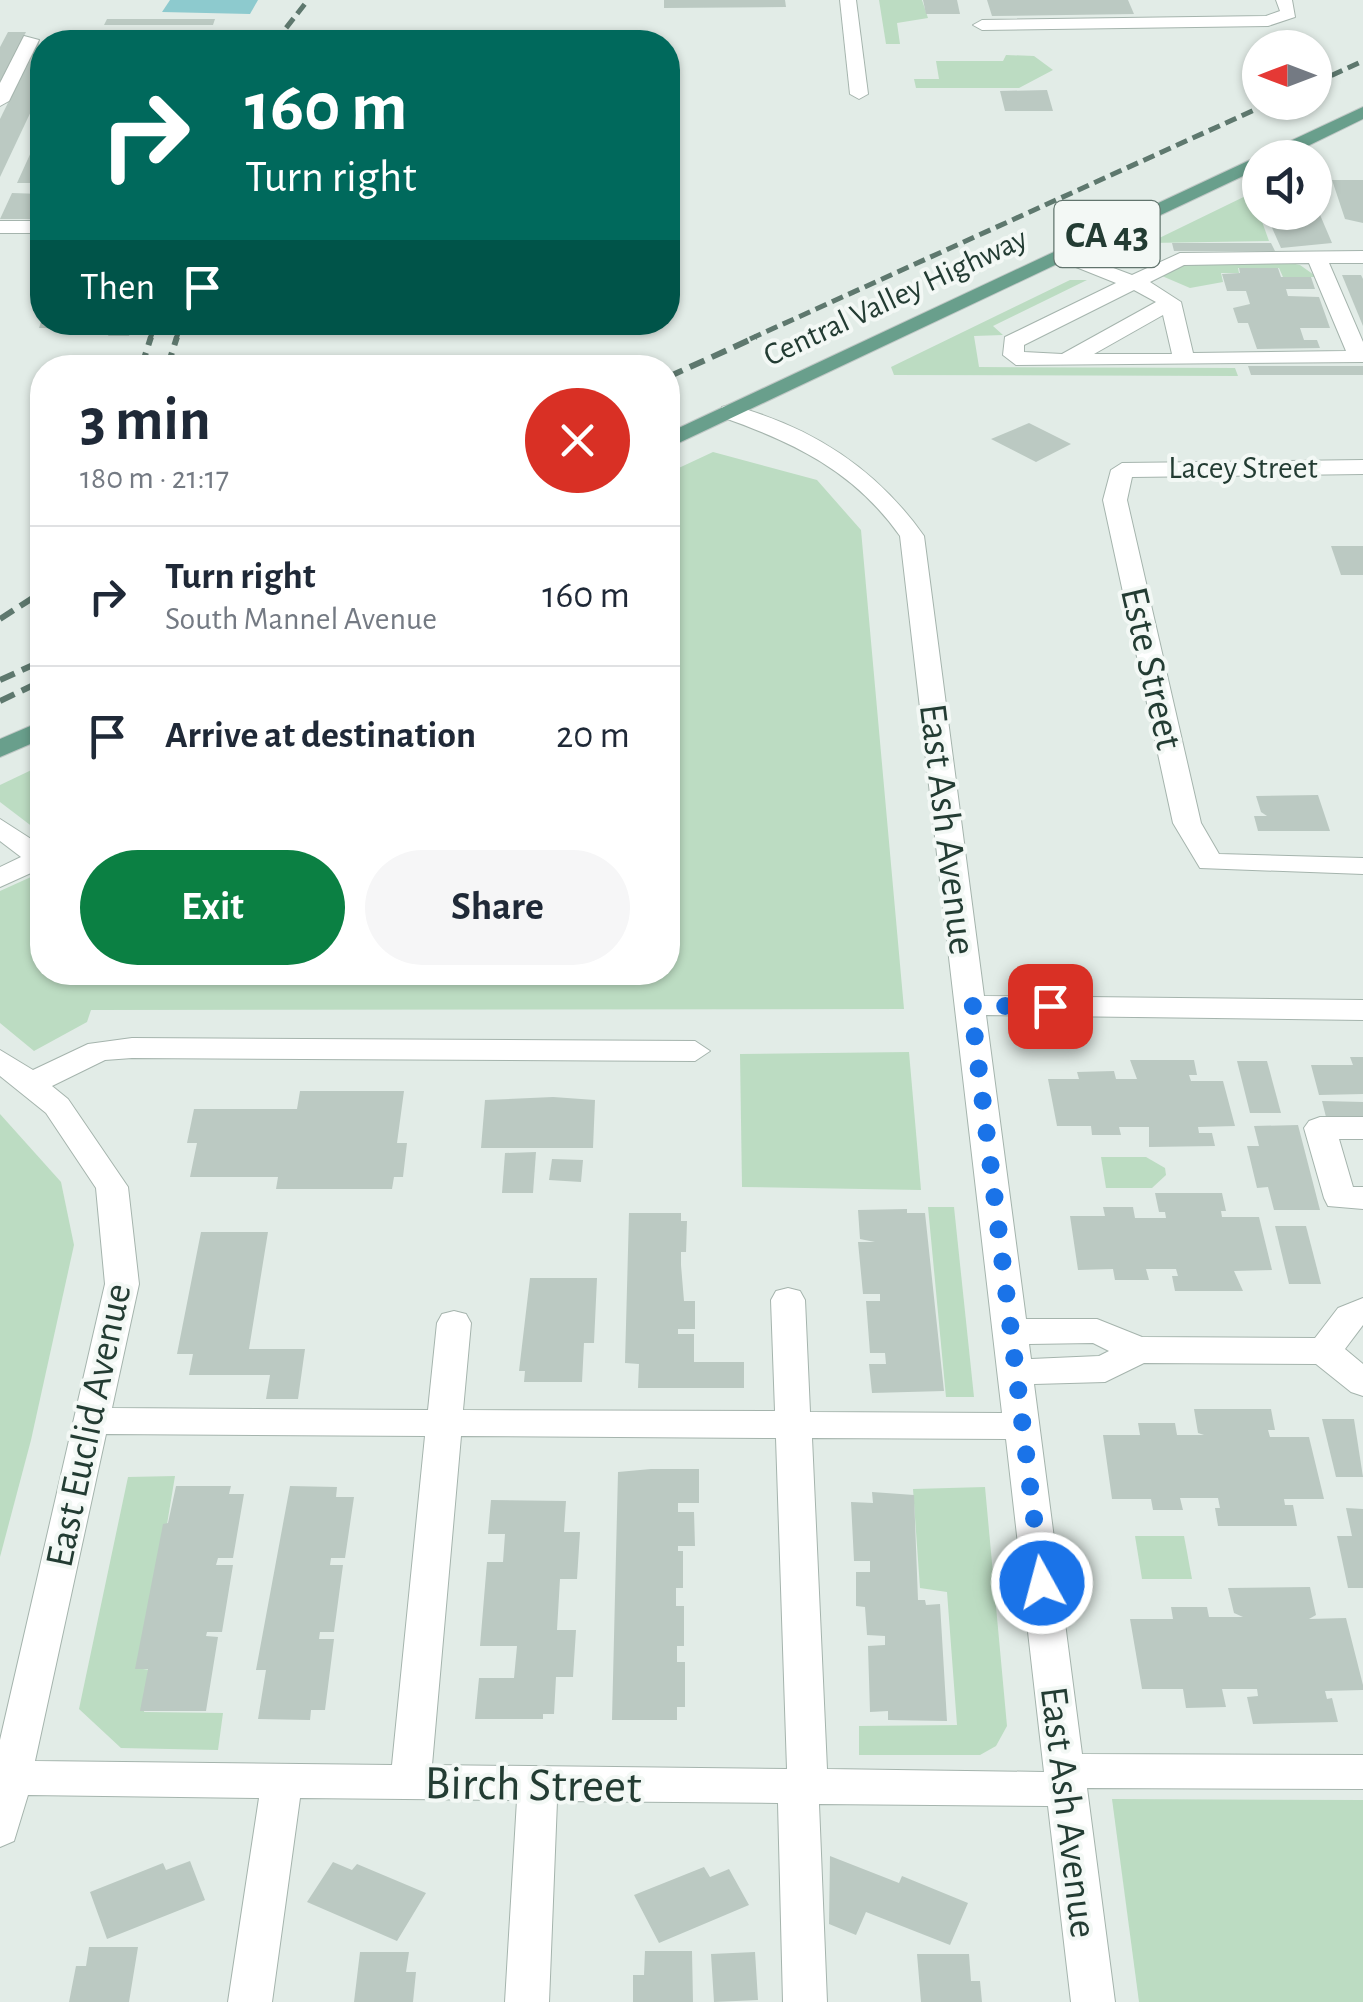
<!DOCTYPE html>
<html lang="en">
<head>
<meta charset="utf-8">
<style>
	:root { --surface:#fff; --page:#f6f6f7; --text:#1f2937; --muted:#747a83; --line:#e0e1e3; --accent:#0b8043 }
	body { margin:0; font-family:"Alegreya Sans",sans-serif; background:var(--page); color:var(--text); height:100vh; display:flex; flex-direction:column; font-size:38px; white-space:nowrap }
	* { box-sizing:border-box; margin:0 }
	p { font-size:32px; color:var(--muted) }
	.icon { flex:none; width:55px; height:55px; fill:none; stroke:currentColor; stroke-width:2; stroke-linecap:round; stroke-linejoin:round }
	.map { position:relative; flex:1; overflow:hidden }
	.details { position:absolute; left:30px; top:355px; width:650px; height:630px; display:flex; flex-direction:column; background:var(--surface); border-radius:40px; box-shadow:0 2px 8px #0004 }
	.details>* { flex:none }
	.banner { position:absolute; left:30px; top:30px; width:650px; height:305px; border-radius:40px; box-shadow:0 2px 8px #0004; background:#00695c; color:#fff; overflow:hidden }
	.needle { width:65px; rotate:270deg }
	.controls { position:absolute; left:1242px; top:30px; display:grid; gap:20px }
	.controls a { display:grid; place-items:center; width:90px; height:90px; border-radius:50%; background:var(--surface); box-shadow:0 2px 8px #0004; font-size:50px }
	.pin { position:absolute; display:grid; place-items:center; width:85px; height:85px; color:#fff; margin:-42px; border-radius:20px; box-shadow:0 5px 15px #0006 }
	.me { position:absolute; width:110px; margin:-55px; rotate:353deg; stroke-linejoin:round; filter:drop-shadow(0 0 8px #0008) }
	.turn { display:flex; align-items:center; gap:35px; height:210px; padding:0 50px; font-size:45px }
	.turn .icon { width:130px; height:130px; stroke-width:2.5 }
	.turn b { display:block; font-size:70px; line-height:85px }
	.then { display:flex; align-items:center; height:95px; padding:0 50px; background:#0003; gap:20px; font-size:38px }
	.round { display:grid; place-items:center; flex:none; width:105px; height:105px; border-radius:52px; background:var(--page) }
	.overview { display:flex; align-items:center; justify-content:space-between; height:170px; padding:0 50px }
	h1 { font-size:60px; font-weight:700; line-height:75px }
	.primary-button { display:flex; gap:20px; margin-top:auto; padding:20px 50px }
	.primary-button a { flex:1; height:115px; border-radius:60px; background:var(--accent); color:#fff; font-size:40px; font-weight:700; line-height:115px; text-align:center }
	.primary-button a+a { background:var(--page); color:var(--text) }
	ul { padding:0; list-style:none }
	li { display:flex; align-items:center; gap:30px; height:140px; padding:0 50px; border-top:2px solid var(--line) }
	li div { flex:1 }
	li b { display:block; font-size:38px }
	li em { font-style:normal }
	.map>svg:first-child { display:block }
	.green { fill:#bcdcc2 }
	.water { fill:#8dcace }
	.building { fill:#bbc9c2 }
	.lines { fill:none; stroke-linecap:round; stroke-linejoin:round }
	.minor-casing { stroke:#a5b4ad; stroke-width:2 }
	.major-casing { stroke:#c1c8c6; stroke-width:2 }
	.minor { fill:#fff; fill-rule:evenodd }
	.major { fill:#699f8c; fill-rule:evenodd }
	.rail-far1 { stroke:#5e786e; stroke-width:5; stroke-dasharray:12 6; stroke-linecap:butt }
	.rail { stroke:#5e786e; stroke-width:6; stroke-dasharray:16 8; stroke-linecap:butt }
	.route { stroke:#1a73e8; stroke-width:18; stroke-dasharray:0 32.4 }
	.labels { text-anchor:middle; stroke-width:8; stroke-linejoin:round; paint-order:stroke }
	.far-street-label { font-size:32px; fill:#233c33; stroke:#f3f8f5 }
	.shield { fill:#f3f8f5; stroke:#61746d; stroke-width:2.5 }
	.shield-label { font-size:38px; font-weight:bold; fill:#233c33 }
	.street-label { font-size:40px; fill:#233c33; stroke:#f3f8f5 }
	.near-street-label { font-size:48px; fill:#233c33; stroke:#f3f8f5 }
</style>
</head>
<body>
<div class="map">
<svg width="1363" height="2002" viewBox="0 0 1363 2002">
	<rect width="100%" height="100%" fill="#e2ece7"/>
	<g class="green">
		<path d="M879,0H922L928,18L897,23L900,44H886Z"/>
		<path d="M1006,55L1034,56L1053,70L1019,88H916L914,79H939L936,61H1003Z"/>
		<path d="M1260,189V204L1256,205L1269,241L1149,243Z"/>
		<path d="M1286,262L1300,265L1317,277H1283L1279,268H1238L1239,273H1221L1223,282L1190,288L1162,276L1185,264Z"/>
		<path d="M1070,280H1087L993,326L1003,335L974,336L979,367L1235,368L1238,376L894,375L891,367Z"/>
		<path d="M713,452L817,480L861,530L904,1009L91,1010L87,1022L34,1051L0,1023V891L42,872V972H668V473Z"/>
		<path d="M42,765V834L0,802V785Z"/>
		<path d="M909,1052L921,1190L742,1187L740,1054Z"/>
		<path d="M0,1114L61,1182L74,1245L31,1440L0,1557Z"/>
		<path d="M1101,1157H1146L1165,1168L1166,1175L1152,1188H1106Z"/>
		<path d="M928,1207H954L974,1397H946Z"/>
		<path d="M175,1476L143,1669L150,1670L144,1712L223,1713L218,1750L121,1748L79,1709L128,1477Z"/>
		<path d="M985,1487L1007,1726L996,1746L980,1755H859V1726L957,1725L947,1592L920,1588L913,1489Z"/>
		<path d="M1135,1536H1184L1192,1579H1142Z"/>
		<path d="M1112,1799L1363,1800V2002H1139Z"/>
	</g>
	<path class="water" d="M170,0H258L250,14L162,12Z"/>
	<g class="building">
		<path d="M664,0H785L786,7L664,8Z"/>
		<path d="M923,0H957L960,14H926Z"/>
		<path d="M987,0H1128L1134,14L992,16Z"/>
		<path d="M107,19H215L213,25H104Z"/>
		<path d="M8,32H26L0,82V47Z"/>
		<path d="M39,40L42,88L0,177V119Z"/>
		<path d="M1047,90L1053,111H1005L1000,91Z"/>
		<path d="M42,128L41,183H17Z"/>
		<path d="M1332,180H1363V223L1345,219Z"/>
		<path d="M12,193L42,194V219H0Z"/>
		<path d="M1315,203L1332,243L1281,248L1265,212H1315Z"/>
		<path d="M1172,243H1271L1275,251H1174Z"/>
		<path d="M1239,268H1278L1281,277H1311L1315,289H1286L1288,296L1319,297L1330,328H1300L1304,340H1317L1320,348L1257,349L1248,323H1238L1233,308L1250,304L1246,291H1227L1222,274L1240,273Z"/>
		<path d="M1342,275H1361L1363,279V326Z"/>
		<path d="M41,322H134L129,336H108L111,329L39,328Z"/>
		<path d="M1248,366H1363V375H1251Z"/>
		<path d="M1029,423L1071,444L1036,462L991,439Z"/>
		<path d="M1331,546H1363V575H1341Z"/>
		<path d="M1318,795L1330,831H1258L1254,816H1267L1261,812L1256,796Z"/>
		<path d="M1350,1057H1363V1094L1319,1095L1311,1065H1353Z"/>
		<path d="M1130,1060H1194L1197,1075H1189L1191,1081H1223L1235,1126L1198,1127L1199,1133H1212L1215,1146L1149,1147V1127H1119L1121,1135H1092L1091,1126H1057L1048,1079H1079L1077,1072L1114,1071L1116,1079H1137Z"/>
		<path d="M1237,1061H1267L1281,1113H1250Z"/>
		<path d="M300,1091H404L397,1143H407L403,1177H394L392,1189H276L278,1177H190L197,1143H187L194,1109H297Z"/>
		<path d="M553,1097L595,1100L593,1148H481L485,1100Z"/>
		<path d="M1322,1101L1363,1102V1121H1327Z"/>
		<path d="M1298,1125L1320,1210H1274L1268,1187L1257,1188L1247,1146H1259L1254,1126Z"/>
		<path d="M536,1152L533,1193H502L505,1153Z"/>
		<path d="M552,1159L583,1160L581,1182L549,1180Z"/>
		<path d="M1155,1193H1222L1226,1211H1221L1222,1217H1259L1272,1270L1234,1271L1243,1291H1175L1172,1276H1178L1176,1269H1146L1149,1280H1115L1113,1269L1078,1270L1070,1216H1105L1103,1207H1133L1135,1218H1166L1165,1212H1159Z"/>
		<path d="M907,1209V1213H925L944,1391L872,1393L869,1364H886L885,1353H870L866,1301H880V1294H863L858,1242H875L860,1239L858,1210Z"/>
		<path d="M629,1213H681V1221H687L686,1252H681V1265L684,1301H695V1329H678V1334H694V1362H744V1388H638L639,1364L625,1363Z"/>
		<path d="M1275,1226H1306L1321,1284H1289Z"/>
		<path d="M201,1232H268L249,1349H305L298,1399H266L270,1375H189L193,1354H177Z"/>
		<path d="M530,1278H597L594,1343H584L582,1382H524L525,1371H519Z"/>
		<path d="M1194,1409H1271L1275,1430H1268L1270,1437H1309L1324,1499H1284L1285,1505H1293L1297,1526H1218L1215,1508H1220L1218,1498H1180L1183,1510H1153L1151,1499H1112L1103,1435H1140L1138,1423H1175L1177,1435H1204L1198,1433Z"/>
		<path d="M1322,1419H1354L1363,1477H1336Z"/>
		<path d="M651,1469H699V1503H678V1512H694L695,1546H678V1551H683V1588H676V1606H684V1646H677V1662H685V1707H677V1720H612L618,1472Z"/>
		<path d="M176,1486H231L229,1494H244L233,1558H218L216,1565H233L222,1632H207L206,1636L218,1637L206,1711H140L148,1669H135L163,1524L168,1523Z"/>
		<path d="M290,1486L337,1487L336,1497H354L345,1558H331L330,1565H343L334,1632H320L319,1639H334L325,1710H311L310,1720L258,1719L266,1670H256Z"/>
		<path d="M872,1492L914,1495L918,1600H925L926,1605L940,1604L947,1721L888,1720V1711L870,1712L868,1646L885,1645V1636L867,1635L865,1607L856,1606V1572H870V1561H854L851,1502L873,1503Z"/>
		<path d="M491,1500L566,1501L564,1532H580L577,1579H560L557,1630H576L573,1677H556L554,1714H543V1719H475L479,1678H514L517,1646H480L487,1562H503L505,1534H488Z"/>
		<path d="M1346,1508L1363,1509V1588H1348L1337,1536H1352Z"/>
		<path d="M1310,1587L1316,1615L1309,1619L1346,1618L1363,1685V1690L1325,1691L1327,1699L1332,1698L1338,1722L1253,1724L1247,1697L1258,1696L1257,1689H1222L1226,1707L1186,1708L1183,1689H1142L1130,1619H1173L1171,1607H1207L1209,1617H1243L1234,1613L1228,1588Z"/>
		<path d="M830,1856L899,1883L902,1876L968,1903L950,1945L866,1912L856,1935L829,1924Z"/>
		<path d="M190,1861L205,1900L107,1939L90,1892L163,1863L166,1870Z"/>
		<path d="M333,1862L352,1870L357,1864L426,1893L397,1941L307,1902Z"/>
		<path d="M704,1867L710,1877L729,1869L749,1905L659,1943L634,1895Z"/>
		<path d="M89,1947H138L129,2002H69L76,1966H86Z"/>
		<path d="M645,1951H692L693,2002H633V1975H644Z"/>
		<path d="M360,1952H409L406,1972H416L413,2002H354Z"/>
		<path d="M755,1952L758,2000L714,2002L711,1954Z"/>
		<path d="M917,1954H969L971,1981H980L982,2002H921Z"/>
	</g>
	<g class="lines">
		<g class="minor-casing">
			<g id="minor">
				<path d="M840,0H856L868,94L859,99L850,94Z"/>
				<path d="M1276,0H1292L1295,17L1268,26L982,30L973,25L982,20L1266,16L1280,11Z"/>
				<path d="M24,36L39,40L9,101L0,106V83Z"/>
				<rect x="0" y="221" width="42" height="12"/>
				<path d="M1063,249L1132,275L1180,253L1363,251V263H1329L1363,342V362L1016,365L1003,355L1005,337L1116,283L1056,259L1053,255ZM1309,263L1346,351L1193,353L1181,302L1150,282L1184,265ZM1134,290L1156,302L1062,354L1024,352V345ZM1163,315L1172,354H1094Z"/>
				<path d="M730,405C811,426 876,468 924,536L984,996L1363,1000V1020L986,1015L1026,1319H1097L1142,1337L1315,1338L1338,1308L1363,1298V1325L1345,1349L1363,1364V1396L1351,1392L1316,1364L1144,1363L1105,1382L1034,1384L1082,1754L1363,1755V1789L1087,1788L1115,2002H1071L1048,1806L819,1804L827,2002H783L778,1803L557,1801L549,2002H505L517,1800L300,1798L272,2002H228L259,1798L28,1795L14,1841L0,1847V1740L105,1284L96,1188L46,1113L0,1076V1050L33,1070L88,1044L132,1038L695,1041L710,1051L695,1061L132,1058L105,1060L52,1086L68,1099L128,1187L139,1284L112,1408L428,1410L437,1323L442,1314L454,1311L466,1314L471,1323L463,1410L775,1411L771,1300L776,1291L788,1288L800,1291L805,1300L810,1412L1002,1413L900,536C854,471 795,443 722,417V407ZM1093,1343L1109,1351L1099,1356L1031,1359L1029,1344ZM106,1434L425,1436L392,1765L35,1761ZM461,1436L776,1438L787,1769L432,1765ZM812,1438L1006,1439L1044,1772L827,1769Z"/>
				<path d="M1363,460V474L1132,477L1127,500L1201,823L1219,854L1363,858V874L1200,868L1173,823L1103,500L1111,470L1122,463Z"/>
				<path d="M0,819L42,846V868L0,887V867L21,857L0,841Z"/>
				<path d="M1320,1117H1363V1139H1339L1353,1187H1363V1209L1328,1206L1324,1198L1304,1128L1309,1121Z"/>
			</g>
		</g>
		<g class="major-casing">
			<g id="major">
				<path d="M1363,107V119L1283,158H1260V168L668,448V433Z"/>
				<path d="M42,721V739L0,757V739Z"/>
			</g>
		</g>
		<use href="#minor" class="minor"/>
		<use href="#major" class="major"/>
		<g class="rail-far1">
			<path d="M275,42L308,0"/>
			<path d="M1315,83L1363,61"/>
			<path d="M150,339L156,322"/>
			<path d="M176,339L182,322"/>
			<path d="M750,339L1272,102"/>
		</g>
		<g class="rail">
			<path d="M141,368L151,337"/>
			<path d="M167,368L177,337"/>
			<path d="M668,377L756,337"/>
			<path d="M0,619L42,592"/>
			<path d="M0,680L42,661"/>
			<path d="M0,701L42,681"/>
		</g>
	</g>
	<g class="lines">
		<path class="route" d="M1042,1583L971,1006H1050"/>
	</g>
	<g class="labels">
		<g class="far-street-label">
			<text transform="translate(895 296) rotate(-25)" y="11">Central Valley Highway</text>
			<text x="1243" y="478">Lacey Street</text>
		</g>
		<rect class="shield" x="1054.5" y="201" width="105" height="66" rx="8"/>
		<g class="shield-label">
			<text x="1107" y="247">CA 43</text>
		</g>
		<g class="street-label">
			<text transform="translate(1153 668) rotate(77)" y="14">Este Street</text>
			<text transform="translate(949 829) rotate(83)" y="14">East Ash Avenue</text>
			<text transform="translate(87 1425) rotate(-78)" y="14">East Euclid Avenue</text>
			<text transform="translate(1070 1812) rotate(83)" y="14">East Ash Avenue</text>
		</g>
		<g class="near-street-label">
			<text transform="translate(533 1783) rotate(1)" y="17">Birch Street</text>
		</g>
	</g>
</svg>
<div class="controls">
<a><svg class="needle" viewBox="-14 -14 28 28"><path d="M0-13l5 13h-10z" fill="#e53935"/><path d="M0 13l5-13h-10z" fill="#747a83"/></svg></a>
<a><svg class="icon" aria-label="sound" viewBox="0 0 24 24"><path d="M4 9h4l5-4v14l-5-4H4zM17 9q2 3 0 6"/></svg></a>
</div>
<div class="pin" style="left:1050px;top:1006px;background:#d93025"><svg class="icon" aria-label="arrive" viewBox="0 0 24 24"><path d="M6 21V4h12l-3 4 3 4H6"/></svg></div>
<svg class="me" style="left:1042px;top:1583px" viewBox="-20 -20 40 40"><circle r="17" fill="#1a73e8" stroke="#fff" stroke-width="3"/><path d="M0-11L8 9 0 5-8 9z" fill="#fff"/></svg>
<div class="banner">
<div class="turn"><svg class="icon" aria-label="right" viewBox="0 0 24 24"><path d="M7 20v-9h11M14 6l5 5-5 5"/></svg><div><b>160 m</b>Turn right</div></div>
<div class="then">Then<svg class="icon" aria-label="arrive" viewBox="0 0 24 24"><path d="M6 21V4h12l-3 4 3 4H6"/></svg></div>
</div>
<section class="details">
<div class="overview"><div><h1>3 min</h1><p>180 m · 21:17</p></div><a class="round" style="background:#d93025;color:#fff"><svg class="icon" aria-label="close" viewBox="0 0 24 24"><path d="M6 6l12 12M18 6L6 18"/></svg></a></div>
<ul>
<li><svg class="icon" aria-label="right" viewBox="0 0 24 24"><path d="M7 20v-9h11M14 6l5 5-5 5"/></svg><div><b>Turn right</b><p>South Mannel Avenue</p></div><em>160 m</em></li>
<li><svg class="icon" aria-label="arrive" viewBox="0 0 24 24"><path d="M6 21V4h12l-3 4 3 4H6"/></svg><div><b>Arrive at destination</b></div><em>20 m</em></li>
</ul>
<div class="primary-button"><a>Exit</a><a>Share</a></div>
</section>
</div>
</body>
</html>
